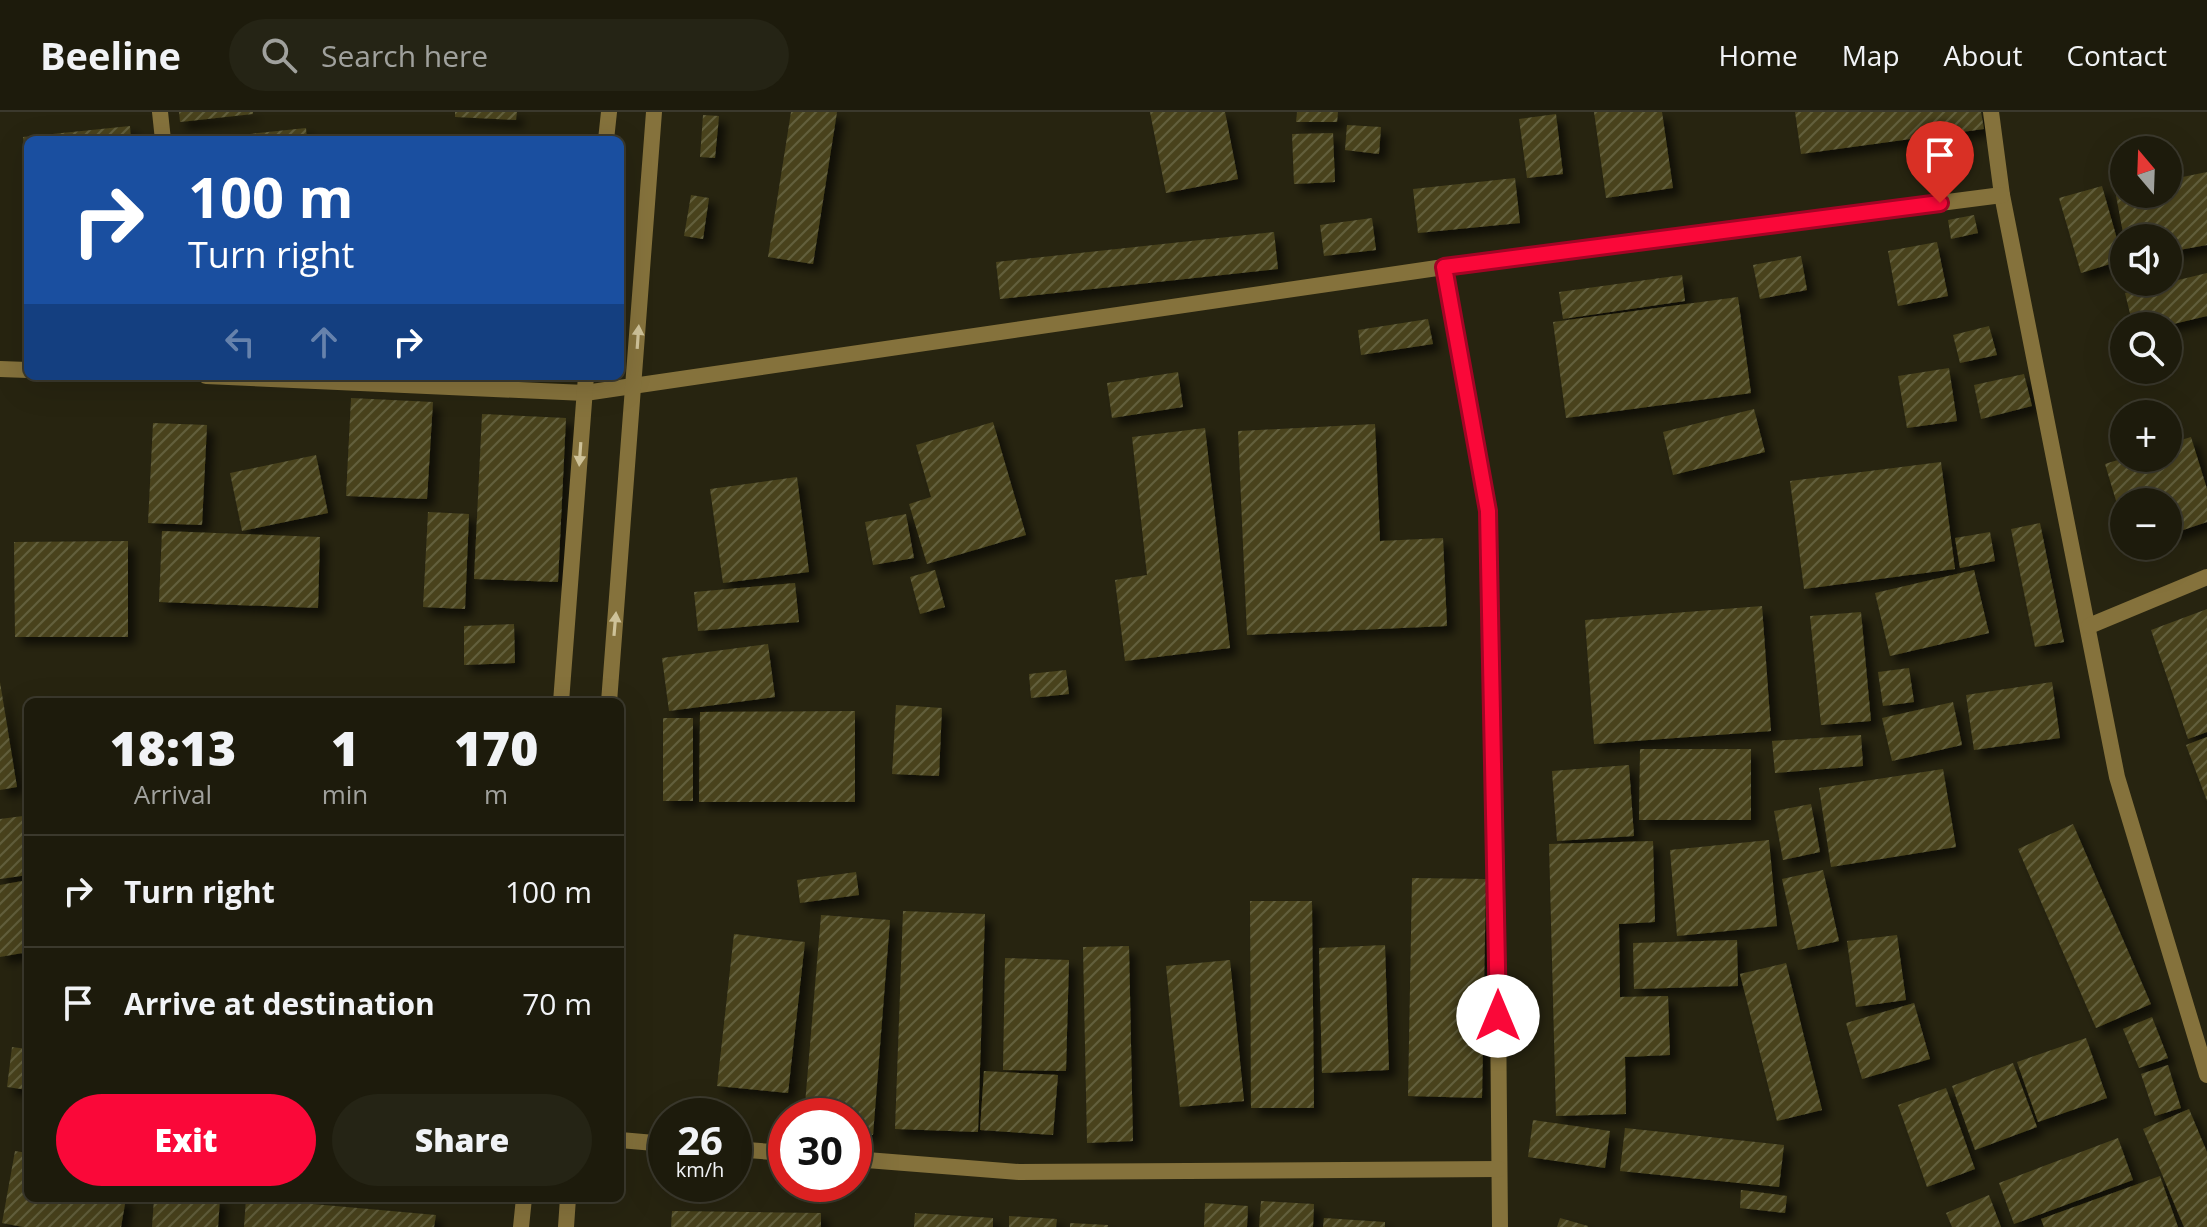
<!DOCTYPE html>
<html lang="en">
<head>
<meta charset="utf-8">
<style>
	:root { --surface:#1d1b0c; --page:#252415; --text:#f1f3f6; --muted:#a0a19d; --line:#3b392d; --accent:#fa0839 }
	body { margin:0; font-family:"Open Sans",sans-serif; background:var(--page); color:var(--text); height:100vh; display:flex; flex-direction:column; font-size:30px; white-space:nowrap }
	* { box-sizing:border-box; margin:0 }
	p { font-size:26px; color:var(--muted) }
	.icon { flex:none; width:44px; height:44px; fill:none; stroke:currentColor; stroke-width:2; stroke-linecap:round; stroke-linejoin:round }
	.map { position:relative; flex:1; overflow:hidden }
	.panel { position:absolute; left:24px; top:586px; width:600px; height:504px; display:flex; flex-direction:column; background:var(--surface); border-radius:12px; box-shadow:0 8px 32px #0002,0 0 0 2px var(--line) }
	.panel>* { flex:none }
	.top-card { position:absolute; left:24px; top:24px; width:600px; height:244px; border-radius:12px; box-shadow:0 8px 32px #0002,0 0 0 2px var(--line); background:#1a4fa0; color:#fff; overflow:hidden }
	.needle { width:52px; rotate:341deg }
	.controls { position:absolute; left:2110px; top:24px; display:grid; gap:16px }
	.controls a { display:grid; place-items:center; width:72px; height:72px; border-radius:50%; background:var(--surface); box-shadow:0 8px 32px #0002,0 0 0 2px var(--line); font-size:40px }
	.speed { position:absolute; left:648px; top:986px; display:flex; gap:16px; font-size:40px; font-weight:700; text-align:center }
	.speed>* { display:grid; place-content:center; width:104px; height:104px; border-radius:50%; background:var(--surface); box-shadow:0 8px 32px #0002,0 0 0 2px var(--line); line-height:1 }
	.speed small { font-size:20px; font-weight:400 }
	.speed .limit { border:12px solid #d22; background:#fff; color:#111 }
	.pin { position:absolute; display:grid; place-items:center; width:68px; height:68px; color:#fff; margin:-82px -34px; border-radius:50% 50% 50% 0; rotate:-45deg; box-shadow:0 0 8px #0007 }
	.pin .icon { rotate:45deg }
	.me { position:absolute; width:88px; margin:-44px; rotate:0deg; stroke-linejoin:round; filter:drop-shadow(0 0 6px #0008) }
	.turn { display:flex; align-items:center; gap:28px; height:168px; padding:0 32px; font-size:36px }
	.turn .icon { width:104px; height:104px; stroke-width:2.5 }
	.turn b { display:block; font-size:56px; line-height:68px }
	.lanes { display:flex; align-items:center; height:76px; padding:0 32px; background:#0003; justify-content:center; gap:40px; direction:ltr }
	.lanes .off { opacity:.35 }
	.eta { display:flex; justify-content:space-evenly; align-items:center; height:136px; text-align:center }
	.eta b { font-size:48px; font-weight:800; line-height:56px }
	.button { display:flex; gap:16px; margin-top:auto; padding:16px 32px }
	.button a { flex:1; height:92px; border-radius:48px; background:var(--accent); color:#fff; font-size:32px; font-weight:800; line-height:92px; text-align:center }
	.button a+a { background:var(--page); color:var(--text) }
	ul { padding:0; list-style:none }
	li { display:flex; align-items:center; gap:24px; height:112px; padding:0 32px; border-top:2px solid var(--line) }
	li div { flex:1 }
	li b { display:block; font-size:30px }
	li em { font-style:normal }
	header { display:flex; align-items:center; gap:48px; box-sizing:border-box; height:112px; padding:0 40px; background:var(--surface); border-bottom:2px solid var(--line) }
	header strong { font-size:38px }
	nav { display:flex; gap:44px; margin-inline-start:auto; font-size:28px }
	.search { width:560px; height:72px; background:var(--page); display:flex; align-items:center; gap:20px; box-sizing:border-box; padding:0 28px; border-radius:44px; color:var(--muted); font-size:30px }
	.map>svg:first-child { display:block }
	.building { fill:url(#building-hatch); filter:url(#shadow) }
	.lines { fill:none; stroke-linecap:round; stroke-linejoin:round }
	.street { stroke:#85723c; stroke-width:16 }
	.oneway { fill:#cec299 }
	.route-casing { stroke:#a20525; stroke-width:20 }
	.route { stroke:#fa0839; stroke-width:14 }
</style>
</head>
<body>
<header>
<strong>Beeline</strong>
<div class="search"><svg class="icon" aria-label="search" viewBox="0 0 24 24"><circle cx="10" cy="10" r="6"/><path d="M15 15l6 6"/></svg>Search here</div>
<nav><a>Home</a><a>Map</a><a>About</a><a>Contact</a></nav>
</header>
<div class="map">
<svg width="2207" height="1115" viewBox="0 0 2207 1115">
	<defs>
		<pattern id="building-hatch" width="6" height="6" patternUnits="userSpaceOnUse" patternTransform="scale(2)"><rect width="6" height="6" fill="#48431d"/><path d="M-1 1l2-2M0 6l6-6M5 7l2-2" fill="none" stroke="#635f3d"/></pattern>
		<filter id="shadow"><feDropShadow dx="7" dy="7" stdDeviation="4" flood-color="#0009"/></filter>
	</defs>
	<rect width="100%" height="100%" fill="#272410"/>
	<g class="building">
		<path d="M179,0H253V2L180,10Z"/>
		<path d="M455,0H517L516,8L455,5Z"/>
		<path d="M791,0H837L813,152L768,145Z"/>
		<path d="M1150,0H1225L1238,67L1166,81Z"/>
		<path d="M1297,0H1338L1337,10H1296Z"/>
		<path d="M1594,0H1662L1673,76L1606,86Z"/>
		<path d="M1795,0H1981L1984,17L1801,42Z"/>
		<path d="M1556,2L1563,62L1527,66L1519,7Z"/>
		<path d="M703,3L719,4L715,46L700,45Z"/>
		<path d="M1347,13L1381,15L1379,42L1345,38Z"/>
		<path d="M130,14L131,28H28V60H26L23,25Z"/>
		<path d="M306,16L307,28H211V26Z"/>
		<path d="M1333,21L1335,70L1294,72L1292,22Z"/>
		<path d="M578,22L602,24V28H578Z"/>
		<path d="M2207,60V133L2168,140V126H2124L2115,78L2124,76V82H2168V68Z"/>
		<path d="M1515,66L1520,111L1418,121L1413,77Z"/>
		<path d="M2102,74L2123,148L2081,161L2059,86Z"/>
		<path d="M691,83L709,86L703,127L684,124Z"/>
		<path d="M1974,103L1978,121L1951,127L1948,108Z"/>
		<path d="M1372,106L1376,138L1324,144L1320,113Z"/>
		<path d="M1274,120L1278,157L1000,187L996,150Z"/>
		<path d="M1937,130L1948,184L1898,194L1888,139Z"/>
		<path d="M1801,144L1807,178L1760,187L1753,153Z"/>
		<path d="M2207,161V204L2165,214H2133L2125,181Z"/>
		<path d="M1682,163L1685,189L1563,207L1559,180Z"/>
		<path d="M1738,185L1751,281L1566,306L1553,210Z"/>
		<path d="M1428,207L1433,232L1361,243L1358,218Z"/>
		<path d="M1989,214L1997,243L1960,251L1953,223Z"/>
		<path d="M1949,256L1957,309L1907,316L1898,264Z"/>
		<path d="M1178,260L1183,295L1112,306L1107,271Z"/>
		<path d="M2024,262L2032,294L1981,307L1974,273Z"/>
		<path d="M351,286L433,290L427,387L346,384Z"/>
		<path d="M1754,297L1765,340L1673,363L1663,320Z"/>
		<path d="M482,302L566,306L558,470L474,467Z"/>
		<path d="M993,310L1026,423L927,452L909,392L931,385L916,333Z"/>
		<path d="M153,311L207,313L202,413L148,411Z"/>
		<path d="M1375,312L1380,429L1443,426L1447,514L1247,523L1238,319Z"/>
		<path d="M1205,316L1230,536L1125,549L1115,468L1147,463L1132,325Z"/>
		<path d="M2191,325L2207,377V410L2168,423V390H2124L2123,412L2105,352L2124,346H2168V332Z"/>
		<path d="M316,343L328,401L242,419L230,361Z"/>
		<path d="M1941,350L1955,457L1804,477L1790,369Z"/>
		<path d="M797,365L809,460L723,471L710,377Z"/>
		<path d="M428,400L469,402L465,497L423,495Z"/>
		<path d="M906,402L914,446L873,453L865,410Z"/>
		<path d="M2040,411L2064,530L2035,535L2011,417Z"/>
		<path d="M162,419L320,425L318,496L159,490Z"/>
		<path d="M1990,420L1995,449L1960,456L1955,426Z"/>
		<path d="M128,429V525H15L14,430Z"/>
		<path d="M935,458L945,495L920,502L910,465Z"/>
		<path d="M1974,458L1989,521L1890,544L1875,481Z"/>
		<path d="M795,471L799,510L698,519L694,480Z"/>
		<path d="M1762,494L1771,619L1594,632L1585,508Z"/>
		<path d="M2207,497V620L2188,627L2151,518Z"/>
		<path d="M1861,500L1871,609L1821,613L1810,504Z"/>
		<path d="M514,512L515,551L464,553V514Z"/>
		<path d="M768,532L775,585L669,599L662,546Z"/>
		<path d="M1909,556L1914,590L1883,594L1878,560Z"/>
		<path d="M1066,558L1069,582L1031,586L1029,562Z"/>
		<path d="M0,570L17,675L0,678Z"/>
		<path d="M2052,570L2060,626L1974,638L1966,583Z"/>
		<path d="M1953,590L1962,633L1892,649L1882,606Z"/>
		<path d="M896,593L942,596L939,664L892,662Z"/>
		<path d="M855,599V690H699L700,600Z"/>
		<rect x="663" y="606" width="30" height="83"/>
		<path d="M1861,623L1863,654L1775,661L1772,629Z"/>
		<path d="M2207,625V689L2186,633Z"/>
		<path d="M1640,637H1751V708H1639Z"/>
		<path d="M1629,653L1634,724L1557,729L1552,659Z"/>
		<path d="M1943,657L1956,735L1831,755L1819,676Z"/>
		<path d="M1811,692L1820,740L1783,748L1774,699Z"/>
		<path d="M23,704L28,737V763L0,767V707Z"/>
		<path d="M2073,712L2151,892L2096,916L2018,737Z"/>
		<path d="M1769,728L1777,814L1677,824L1670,738Z"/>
		<path d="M1653,729L1655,810L1619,812L1620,885L1668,884L1670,943L1625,945L1626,1002L1556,1004L1549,732Z"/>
		<path d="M1823,758L1839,829L1798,838L1782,767Z"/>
		<path d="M856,760L859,783L800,791L797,768Z"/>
		<path d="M1412,766L1486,767L1482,986L1408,984Z"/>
		<path d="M28,768V840L0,845V773Z"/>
		<path d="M1250,789H1312L1314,996H1251Z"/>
		<path d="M903,799L985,802L978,1020L895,1017Z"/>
		<path d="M821,803L890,808L873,1023L854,1021V1004H804Z"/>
		<path d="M734,822L805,830L788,981L717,974Z"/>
		<path d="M1897,823L1906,888L1856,895L1847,829Z"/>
		<path d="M1737,828L1738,874L1634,877L1633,831Z"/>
		<path d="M1385,833L1389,958L1322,961L1319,836Z"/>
		<path d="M1129,834L1133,1029L1087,1031L1083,835Z"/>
		<path d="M1005,846L1069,848L1066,959L1003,958Z"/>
		<path d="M1230,848L1244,989L1180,995L1166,854Z"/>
		<path d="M1786,851L1822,998L1777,1009L1740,862Z"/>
		<path d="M1914,891L1930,947L1862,967L1846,911Z"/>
		<path d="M2152,905L2168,946L2139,956L2123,917Z"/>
		<path d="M2086,926L2107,986L2038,1010L2017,950Z"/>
		<path d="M12,935L28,937V978L7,975Z"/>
		<path d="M2013,951L2037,1015L1975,1038L1952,974Z"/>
		<path d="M2168,953L2181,996L2155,1004L2141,962Z"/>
		<path d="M984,959L1058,963L1053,1023L980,1018Z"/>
		<path d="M1946,976L1975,1057L1927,1075L1898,993Z"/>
		<path d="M2189,997L2207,1040V1115H2184L2143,1017Z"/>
		<path d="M1533,1008L1610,1019L1605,1056L1528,1045Z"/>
		<path d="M1625,1016L1784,1033L1779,1075L1620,1059Z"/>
		<path d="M2118,1026L2133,1068L2014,1112L1999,1071Z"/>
		<path d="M15,1039L28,1041V1086H126L121,1115H23L2,1111Z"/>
		<path d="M2160,1064L2178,1115H2044L2041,1107Z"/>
		<path d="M1741,1078L1787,1084L1785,1101L1740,1096Z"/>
		<path d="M1989,1083L2001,1115H1952L1946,1101Z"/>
		<path d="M154,1086H220L218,1115H152Z"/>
		<path d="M246,1086L436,1103L434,1115H244Z"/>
		<path d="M1261,1089L1314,1092L1313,1115H1259Z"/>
		<path d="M1205,1091L1248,1094L1247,1115H1204Z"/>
		<path d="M672,1099L821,1101V1115H671Z"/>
		<path d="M915,1101L993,1106V1115H914Z"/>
		<path d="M1009,1104L1057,1107L1056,1115H1009Z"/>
		<path d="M1324,1106L1385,1110V1115H1323Z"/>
		<path d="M1560,1106L1588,1114V1115H1557Z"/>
		<path d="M1070,1111L1108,1113V1115H1070Z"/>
	</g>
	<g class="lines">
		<g class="street">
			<path d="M160,0L163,28"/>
			<path d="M1991,0L2002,83L2117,665L2207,963"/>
			<path d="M606,28L609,0"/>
			<path d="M1444,155L1488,399L1497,781L1500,1115"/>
			<path d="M0,257L28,258"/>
			<path d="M206,264L585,281L1444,155L2002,83"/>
			<path d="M2089,514L2207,465"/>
			<path d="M561,590L586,264"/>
			<path d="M609,590L654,0"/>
			<path d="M620,1028L666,1032"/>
			<path d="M734,1037L786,1041"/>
			<path d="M854,1047L1019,1060L1499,1057"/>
			<path d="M521,1115L524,1086"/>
			<path d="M566,1115L568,1086"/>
		</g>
	</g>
	<defs><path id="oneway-solid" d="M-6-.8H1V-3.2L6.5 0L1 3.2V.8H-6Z" transform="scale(2)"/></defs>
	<g class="oneway">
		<use href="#oneway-solid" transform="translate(638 225) rotate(-86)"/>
		<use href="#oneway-solid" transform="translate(580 342) rotate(94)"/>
		<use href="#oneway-solid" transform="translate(615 512) rotate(-85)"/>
	</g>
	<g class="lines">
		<g class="route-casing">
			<path id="route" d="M1498,904L1488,399L1444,155L1940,91"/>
		</g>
		<use href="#route" class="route"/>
	</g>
</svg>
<div class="controls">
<a><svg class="needle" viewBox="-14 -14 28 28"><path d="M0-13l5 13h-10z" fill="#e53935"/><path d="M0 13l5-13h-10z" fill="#a0a19d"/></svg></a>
<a><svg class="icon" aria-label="sound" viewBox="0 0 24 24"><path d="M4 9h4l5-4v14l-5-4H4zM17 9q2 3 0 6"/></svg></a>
<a><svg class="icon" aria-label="search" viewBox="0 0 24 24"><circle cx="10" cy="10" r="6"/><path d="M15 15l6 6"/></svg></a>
<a>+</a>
<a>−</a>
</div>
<div class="speed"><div>26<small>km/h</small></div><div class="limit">30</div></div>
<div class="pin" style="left:1940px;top:91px;background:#d93025"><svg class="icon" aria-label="arrive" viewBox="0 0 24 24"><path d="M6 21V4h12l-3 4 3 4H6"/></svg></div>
<svg class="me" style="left:1498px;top:904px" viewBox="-20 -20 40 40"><circle r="19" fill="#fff"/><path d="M0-13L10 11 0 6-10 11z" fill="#fa0839"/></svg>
<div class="top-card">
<div class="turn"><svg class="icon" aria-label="right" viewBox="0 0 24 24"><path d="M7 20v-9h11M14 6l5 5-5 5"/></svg><div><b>100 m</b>Turn right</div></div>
<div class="lanes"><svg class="icon off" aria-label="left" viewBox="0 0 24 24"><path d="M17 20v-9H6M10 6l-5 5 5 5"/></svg><svg class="icon off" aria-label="ahead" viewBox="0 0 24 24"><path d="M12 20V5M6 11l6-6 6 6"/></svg><svg class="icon" aria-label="right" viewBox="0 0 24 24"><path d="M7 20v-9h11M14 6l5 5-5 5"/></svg></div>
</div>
<section class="panel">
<div class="eta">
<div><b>18:13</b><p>Arrival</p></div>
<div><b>1</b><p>min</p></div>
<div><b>170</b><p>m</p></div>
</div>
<ul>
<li><svg class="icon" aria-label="right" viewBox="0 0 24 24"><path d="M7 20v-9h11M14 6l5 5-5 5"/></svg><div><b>Turn right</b></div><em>100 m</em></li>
<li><svg class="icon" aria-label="arrive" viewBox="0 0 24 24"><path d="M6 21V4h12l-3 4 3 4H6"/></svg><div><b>Arrive at destination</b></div><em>70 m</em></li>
</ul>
<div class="button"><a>Exit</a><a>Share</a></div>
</section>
</div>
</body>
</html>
